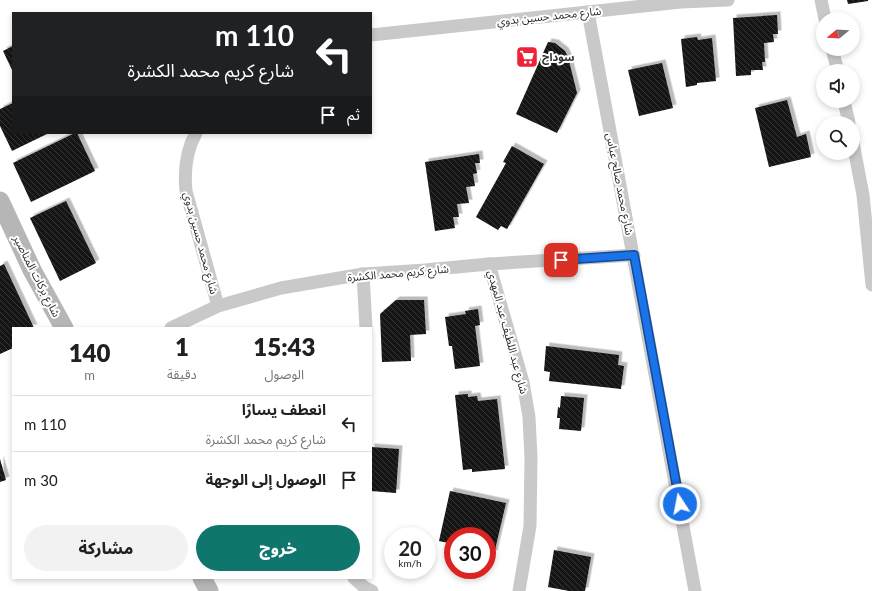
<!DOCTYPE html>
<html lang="ar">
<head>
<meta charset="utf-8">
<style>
	:root { --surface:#fff; --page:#f2f2f2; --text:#202124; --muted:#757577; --line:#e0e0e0; --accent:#0f766e }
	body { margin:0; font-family:Lato,"Noto Sans Arabic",sans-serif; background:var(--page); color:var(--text); direction:rtl; height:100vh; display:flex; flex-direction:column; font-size:15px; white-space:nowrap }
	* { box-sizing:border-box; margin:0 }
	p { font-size:13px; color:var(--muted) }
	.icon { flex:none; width:22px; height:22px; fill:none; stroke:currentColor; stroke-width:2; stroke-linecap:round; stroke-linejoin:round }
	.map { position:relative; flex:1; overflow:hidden; direction:ltr }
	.details { position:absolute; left:12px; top:327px; width:360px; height:252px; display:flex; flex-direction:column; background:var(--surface); border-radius:0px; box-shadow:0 2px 6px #0003; direction:rtl }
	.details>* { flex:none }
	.hud { position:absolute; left:12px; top:12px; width:360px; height:122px; border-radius:0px; box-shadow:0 2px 6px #0003; direction:rtl; background:#202124; color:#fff; overflow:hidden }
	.needle { width:26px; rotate:252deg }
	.fabs { position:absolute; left:816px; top:12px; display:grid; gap:8px }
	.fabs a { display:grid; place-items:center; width:44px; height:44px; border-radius:50%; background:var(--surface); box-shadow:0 2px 6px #0003; font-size:20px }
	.speed { position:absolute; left:384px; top:527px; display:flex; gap:8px; font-size:20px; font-weight:700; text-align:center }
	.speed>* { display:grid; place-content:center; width:52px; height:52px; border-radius:50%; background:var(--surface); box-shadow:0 2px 6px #0003; line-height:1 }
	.speed small { font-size:10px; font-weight:400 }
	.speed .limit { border:6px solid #d22; background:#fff; color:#111 }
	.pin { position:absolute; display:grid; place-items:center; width:34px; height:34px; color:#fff; margin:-17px; border-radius:8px; box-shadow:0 2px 6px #0006 }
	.me { position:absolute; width:44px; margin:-22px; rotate:349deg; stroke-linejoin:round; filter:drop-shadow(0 0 3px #0008) }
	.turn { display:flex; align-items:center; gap:14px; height:84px; padding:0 12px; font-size:18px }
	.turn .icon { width:52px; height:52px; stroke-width:2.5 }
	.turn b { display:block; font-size:28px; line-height:34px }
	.then { display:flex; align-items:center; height:38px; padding:0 12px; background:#0003; gap:8px; font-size:15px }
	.eta { display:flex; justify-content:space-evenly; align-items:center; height:68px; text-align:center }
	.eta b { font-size:24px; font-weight:800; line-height:28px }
	.action { display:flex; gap:8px; margin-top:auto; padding:8px 12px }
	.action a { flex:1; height:46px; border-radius:24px; background:var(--accent); color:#fff; font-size:16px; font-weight:800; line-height:46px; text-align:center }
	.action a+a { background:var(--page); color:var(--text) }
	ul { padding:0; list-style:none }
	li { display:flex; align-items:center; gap:12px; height:56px; padding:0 12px; border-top:1px solid var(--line) }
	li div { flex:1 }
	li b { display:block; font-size:15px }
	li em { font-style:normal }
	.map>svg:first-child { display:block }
	.building { fill:url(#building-back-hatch); filter:url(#shadow) }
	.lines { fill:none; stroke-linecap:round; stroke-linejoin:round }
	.street { stroke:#c9c9c9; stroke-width:13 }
	.secondary { stroke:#b6b6b6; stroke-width:19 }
	.route-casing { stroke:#114b97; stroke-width:10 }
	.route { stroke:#1a73e8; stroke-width:7 }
	.labels { text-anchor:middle; stroke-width:4; stroke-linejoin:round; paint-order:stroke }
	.street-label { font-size:11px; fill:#2c2c2c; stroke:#fff }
	.poi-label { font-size:11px; font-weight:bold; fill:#2c2c2c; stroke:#fff; text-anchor:start }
</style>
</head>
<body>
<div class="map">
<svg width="872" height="591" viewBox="0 0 872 591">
	<defs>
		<pattern id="building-back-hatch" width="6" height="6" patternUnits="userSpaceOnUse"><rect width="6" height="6" fill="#131313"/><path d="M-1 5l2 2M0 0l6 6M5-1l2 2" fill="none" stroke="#363636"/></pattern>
		<filter id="shadow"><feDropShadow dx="3.5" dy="-3.5" stdDeviation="0" flood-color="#0004"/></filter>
	</defs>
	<rect width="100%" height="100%" fill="#fff"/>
	<g class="building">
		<path d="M847,0H868V1L848,4Z"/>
		<path d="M777,15L778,34H773L774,42L764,43L765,62H762L763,70H751V75L736,76L733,18Z"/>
		<path d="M697,37L698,40L712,38L716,81L697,83V85L686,87L681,39Z"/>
		<path d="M548,42L555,43L565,51L568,57L577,93L557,133L516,114Z"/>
		<path d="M13,46V72L3,51Z"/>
		<path d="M662,63L673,108L639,116L628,70Z"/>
		<path d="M787,100L797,137L806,134L811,157L769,167L755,108Z"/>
		<path d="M13,103V133H49L12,151L0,126V109Z"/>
		<path d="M75,133H77L95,171L31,202L13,163Z"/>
		<path d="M512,146L544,164L507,229L501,226L498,230L476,217L506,163L503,162Z"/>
		<path d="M479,154L480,163H475L477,173L473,174L475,186L466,187L469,203L457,204L459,217H453L455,228L435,231L425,162Z"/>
		<path d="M66,201L96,263L60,281L30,218Z"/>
		<path d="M4,264L34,328H13V348L0,354V266Z"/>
		<path d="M396,300H424L426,334L410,335L411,361L382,362L380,314Z"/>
		<path d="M478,309L480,325L475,326L480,366L455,369L452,346H449L445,317L466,314L465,311Z"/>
		<path d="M546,346L619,355L618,365L624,366L621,389L549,381L550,372L544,371Z"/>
		<path d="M468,394V397L477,396L478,401L497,399L505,469L472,472V469L463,470L455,395Z"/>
		<path d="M561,396L584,398L581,431L559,429L560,418H557L558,407L560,408Z"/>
		<path d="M371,447L399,449L396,493L371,491Z"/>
		<path d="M0,459L6,480L0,482Z"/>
		<path d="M450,491L506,503L494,554L487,552V536H453V544L439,541Z"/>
		<path d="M554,550L591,557L585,591H569L548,587Z"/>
	</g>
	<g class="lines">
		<g class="street">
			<path d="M821,0L825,19"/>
			<path d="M588,12L695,591"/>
			<path d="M371,35L681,2L728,0"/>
			<path d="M832,49L838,71"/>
			<path d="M844,101L849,123"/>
			<path d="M196,133C186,151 184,171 186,191L218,306"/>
			<path d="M853,143L863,195L872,285"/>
			<path d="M489,264L523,382L529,417L531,458L530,526L519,591"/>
			<path d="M363,274L366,328"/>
			<path d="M171,328L218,306L281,288L363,274L425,270L489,264L634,255"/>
			<path d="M354,578L364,587L372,591"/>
		</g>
		<g class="secondary">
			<path d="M0,201L32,270L64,328"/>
			<path d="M202,578L209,591"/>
		</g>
	</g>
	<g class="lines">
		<g class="route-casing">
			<path id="route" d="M561,260L634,255L680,504"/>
		</g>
		<use href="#route" class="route"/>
	</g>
	<defs>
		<g id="supermarket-square" transform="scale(1.15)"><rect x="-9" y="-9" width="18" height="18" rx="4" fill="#ee2335" stroke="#fff"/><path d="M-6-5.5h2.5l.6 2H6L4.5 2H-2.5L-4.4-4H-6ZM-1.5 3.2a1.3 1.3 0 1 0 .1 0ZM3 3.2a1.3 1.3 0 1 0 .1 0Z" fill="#fff"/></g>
	</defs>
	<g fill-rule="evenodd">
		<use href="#supermarket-square" x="527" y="57"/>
	</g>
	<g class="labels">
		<g class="street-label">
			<text transform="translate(549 16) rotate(-6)" y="4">شارع محمد حسين بدوي</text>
			<text transform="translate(620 184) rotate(79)" y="4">شارع محمد صالح عباس</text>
			<text transform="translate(201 243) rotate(75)" y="4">شارع محمد حسين بدوي</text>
			<text transform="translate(398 273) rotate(-5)" y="4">شارع كريم محمد الكشرة</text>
			<text transform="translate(37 276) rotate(63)" y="4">شارع بركات المناصير</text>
			<text transform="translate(508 332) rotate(75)" y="4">شارع عبد اللطيف عبد المهدي</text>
		</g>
		<g class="poi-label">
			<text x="542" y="61">سوداح</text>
		</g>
	</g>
</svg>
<div class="fabs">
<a><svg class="needle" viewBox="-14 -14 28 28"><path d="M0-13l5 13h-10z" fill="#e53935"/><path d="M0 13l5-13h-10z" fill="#757577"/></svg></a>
<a><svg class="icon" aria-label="sound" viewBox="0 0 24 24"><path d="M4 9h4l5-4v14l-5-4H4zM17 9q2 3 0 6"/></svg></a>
<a><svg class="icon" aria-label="search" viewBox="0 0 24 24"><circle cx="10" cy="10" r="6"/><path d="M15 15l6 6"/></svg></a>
</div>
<div class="speed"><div>20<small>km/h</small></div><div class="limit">30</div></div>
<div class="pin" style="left:561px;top:260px;background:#d93025"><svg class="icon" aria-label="arrive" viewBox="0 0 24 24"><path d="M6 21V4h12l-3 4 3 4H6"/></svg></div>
<svg class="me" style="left:680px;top:504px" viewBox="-20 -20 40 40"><circle r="17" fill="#1a73e8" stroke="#fff" stroke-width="3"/><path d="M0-11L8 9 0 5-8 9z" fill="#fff"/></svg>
<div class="hud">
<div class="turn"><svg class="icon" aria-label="left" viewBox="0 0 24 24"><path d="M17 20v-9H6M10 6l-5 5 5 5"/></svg><div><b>110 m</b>شارع كريم محمد الكشرة</div></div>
<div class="then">ثم<svg class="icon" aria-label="arrive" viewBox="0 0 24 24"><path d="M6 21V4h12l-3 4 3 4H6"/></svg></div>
</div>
<section class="details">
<div class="eta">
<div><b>15:43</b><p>الوصول</p></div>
<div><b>1</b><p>دقيقة</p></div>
<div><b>140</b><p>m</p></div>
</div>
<ul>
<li><svg class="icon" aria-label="left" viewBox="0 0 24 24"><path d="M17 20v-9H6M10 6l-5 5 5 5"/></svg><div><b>انعطف يسارًا</b><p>شارع كريم محمد الكشرة</p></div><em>110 m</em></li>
<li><svg class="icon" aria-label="arrive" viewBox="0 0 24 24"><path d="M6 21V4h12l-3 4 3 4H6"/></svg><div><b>الوصول إلى الوجهة</b></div><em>30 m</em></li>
</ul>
<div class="action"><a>خروج</a><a>مشاركة</a></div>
</section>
</div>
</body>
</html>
